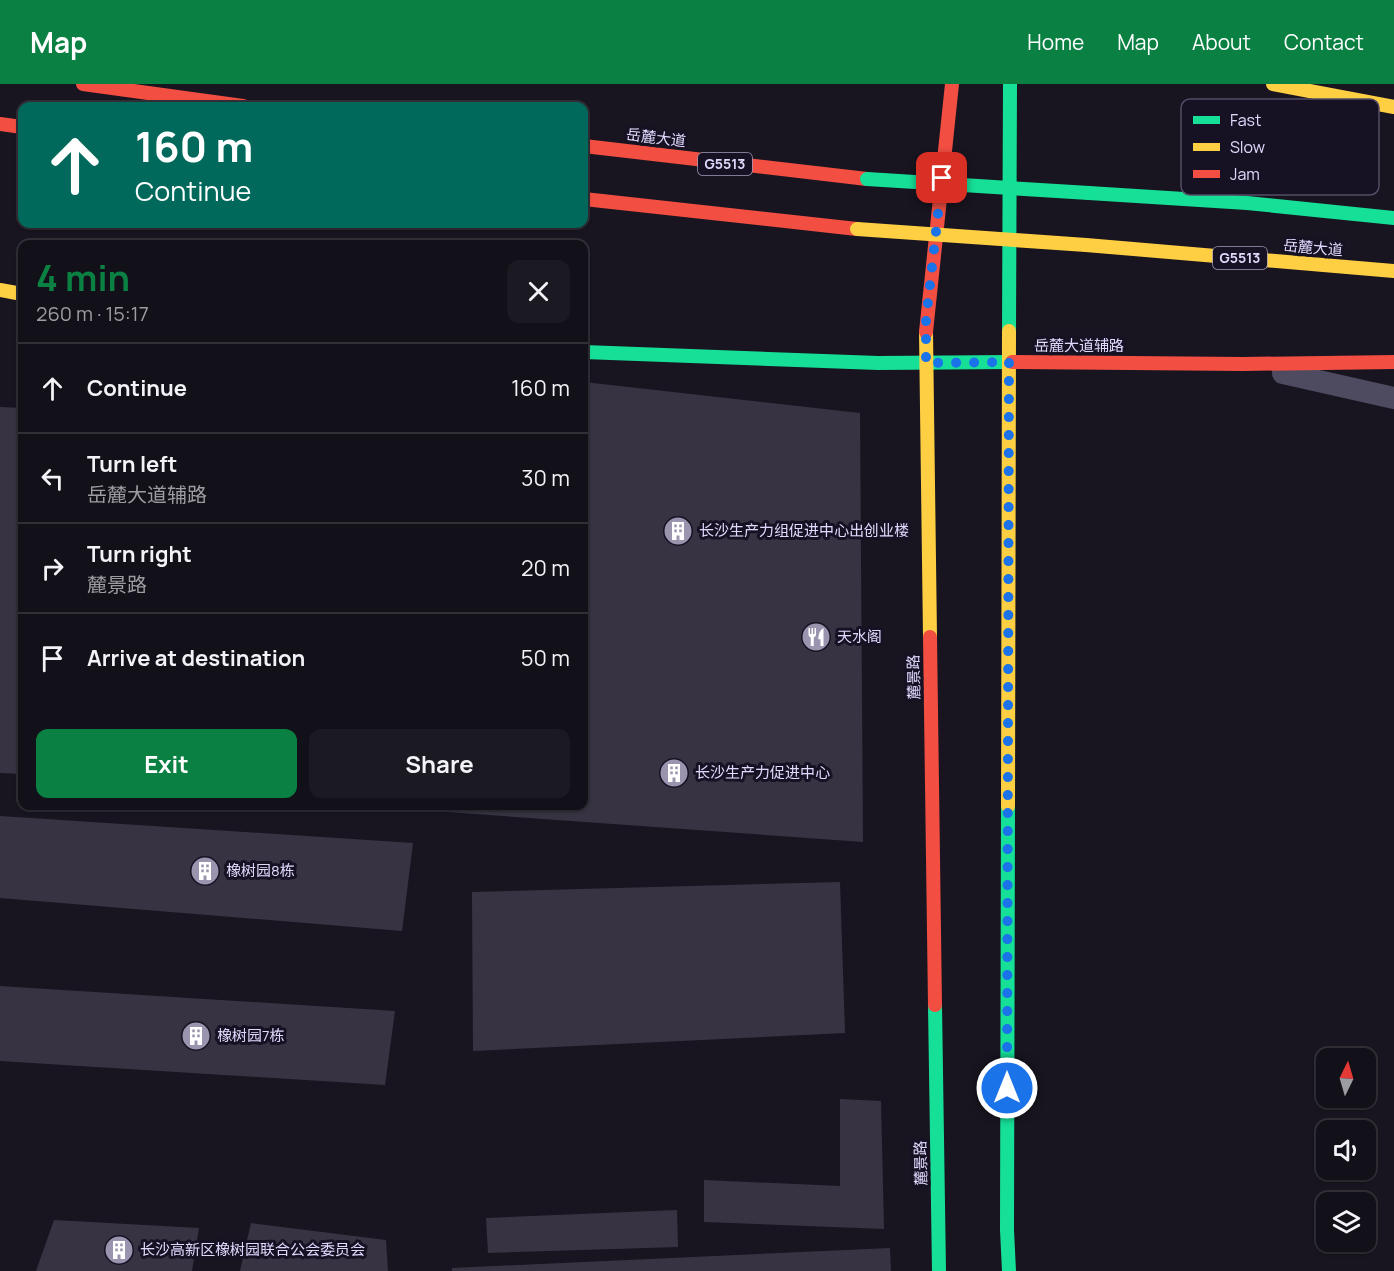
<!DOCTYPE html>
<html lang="en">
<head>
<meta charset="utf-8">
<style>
	:root { --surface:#121018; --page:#1b1921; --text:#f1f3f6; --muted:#9c9da2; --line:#313037; --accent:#0b8043 }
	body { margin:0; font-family:Manrope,"Noto Sans SC",sans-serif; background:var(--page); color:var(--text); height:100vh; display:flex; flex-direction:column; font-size:22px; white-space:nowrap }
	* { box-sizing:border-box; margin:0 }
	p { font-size:20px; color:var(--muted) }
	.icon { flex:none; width:33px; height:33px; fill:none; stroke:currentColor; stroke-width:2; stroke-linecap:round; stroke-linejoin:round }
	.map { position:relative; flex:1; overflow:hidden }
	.panel { position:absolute; left:18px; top:156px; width:570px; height:570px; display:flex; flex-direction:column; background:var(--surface); border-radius:12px; box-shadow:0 2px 4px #0004,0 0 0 2px var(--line) }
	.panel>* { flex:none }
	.top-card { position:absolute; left:18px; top:18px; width:570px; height:126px; border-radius:12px; box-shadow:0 2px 4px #0004,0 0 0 2px var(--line); background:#00695c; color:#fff; overflow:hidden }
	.needle { width:39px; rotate:5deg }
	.buttons { position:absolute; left:1316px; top:964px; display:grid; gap:12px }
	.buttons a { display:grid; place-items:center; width:60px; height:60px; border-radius:12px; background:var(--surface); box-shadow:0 2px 4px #0004,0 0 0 2px var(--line); font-size:30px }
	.pin { position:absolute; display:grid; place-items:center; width:51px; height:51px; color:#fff; margin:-26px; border-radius:12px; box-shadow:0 3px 9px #0006 }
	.me { position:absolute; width:66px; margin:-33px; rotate:0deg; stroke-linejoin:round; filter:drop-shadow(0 0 4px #0008) }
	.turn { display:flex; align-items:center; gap:21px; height:126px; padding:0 18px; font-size:27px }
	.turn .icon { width:78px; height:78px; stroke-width:2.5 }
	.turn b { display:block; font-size:42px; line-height:51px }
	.round { display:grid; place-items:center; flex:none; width:63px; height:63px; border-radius:12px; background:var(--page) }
	.head { display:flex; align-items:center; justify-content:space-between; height:102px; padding:0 18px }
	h1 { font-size:36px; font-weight:700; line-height:45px; color:var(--accent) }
	.primary-button { display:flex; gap:12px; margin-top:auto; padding:12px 18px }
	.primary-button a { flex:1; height:69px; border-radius:12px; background:var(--accent); color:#fff; font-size:24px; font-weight:700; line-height:69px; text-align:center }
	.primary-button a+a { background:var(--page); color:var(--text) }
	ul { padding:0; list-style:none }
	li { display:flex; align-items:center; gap:18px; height:90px; padding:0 18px; border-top:2px solid var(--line) }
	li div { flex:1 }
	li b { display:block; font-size:22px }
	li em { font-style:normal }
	header { display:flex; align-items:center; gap:36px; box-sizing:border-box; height:84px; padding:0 30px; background:var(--accent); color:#fff }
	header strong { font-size:28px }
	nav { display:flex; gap:33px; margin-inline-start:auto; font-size:21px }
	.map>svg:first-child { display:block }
	.building { fill:#383342 }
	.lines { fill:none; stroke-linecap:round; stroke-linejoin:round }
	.street { stroke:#4e4b60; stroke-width:22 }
	.fast { stroke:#16e098; stroke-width:14 }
	.slow { stroke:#ffcf43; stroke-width:14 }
	.jam { stroke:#f24e42; stroke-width:14 }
	.fast-bridge { stroke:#16e098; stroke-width:14 }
	.slow-bridge { stroke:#ffcf43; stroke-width:14 }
	.route { stroke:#1a73e8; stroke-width:10; stroke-dasharray:0 18 }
	.labels { text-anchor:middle; stroke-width:6; stroke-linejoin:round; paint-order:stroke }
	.shield { fill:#171124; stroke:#a49cbb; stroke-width:1.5 }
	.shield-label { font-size:14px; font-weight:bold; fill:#e1d8fc }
	.street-label { font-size:15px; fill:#e1d8fc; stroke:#171124 }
	.poi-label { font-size:15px; fill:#e1d8fc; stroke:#171124; text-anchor:start }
	.key { fill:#171124; stroke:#544d65; stroke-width:1.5 }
	.key-label { font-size:16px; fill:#e1d8fc }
</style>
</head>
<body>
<header>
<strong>Map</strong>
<nav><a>Home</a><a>Map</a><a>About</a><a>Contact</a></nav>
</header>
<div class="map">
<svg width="1394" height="1187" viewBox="0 0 1394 1187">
	<rect width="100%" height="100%" fill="#181520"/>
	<g class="building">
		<path d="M584,298L860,329L863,758L377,723V722H584Z"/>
		<path d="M0,323L22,324V690L0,689Z"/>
		<path d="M0,732L413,759L402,847L0,814Z"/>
		<path d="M840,798L845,949L473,967L472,808Z"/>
		<path d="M0,902L395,927L385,1001L0,977Z"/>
		<path d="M840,1015L881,1017L884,1145L704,1138V1096L840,1102Z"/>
		<path d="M677,1126L678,1163L488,1169L486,1134Z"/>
		<path d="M54,1136L199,1144L192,1187H36Z"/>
		<path d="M251,1139L386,1156L388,1187H240Z"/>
		<path d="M890,1164L891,1187H452V1184Z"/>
	</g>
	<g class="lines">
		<path class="street" d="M1283,289L1394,314"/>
		<g class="fast">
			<path d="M1089,109L1247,119L1394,134"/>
			<path d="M1009,247L1010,0"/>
			<path d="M584,268L878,279L1012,278"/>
			<path d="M1008,722L1007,1146L1009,1187"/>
			<path d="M935,921L939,1187"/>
		</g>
		<g class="slow">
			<path d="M1273,0L1394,23"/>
			<path d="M1086,161L1394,187"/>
			<path d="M0,206L22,210"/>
			<path d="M926,248L930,553"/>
			<path d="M1008,722L1009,247"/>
		</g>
		<g class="jam">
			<path d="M83,0L243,22"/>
			<path d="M0,40L22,43"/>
			<path d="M584,62L867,95"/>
			<path d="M584,115L857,145"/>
			<path d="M926,248L952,0"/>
			<path d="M1012,278L1243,280L1394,278"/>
			<path d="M930,553L935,921"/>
		</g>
		<path class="fast-bridge" d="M867,95L1089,109"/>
		<path class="slow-bridge" d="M857,145L1086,161"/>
	</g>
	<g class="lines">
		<path class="route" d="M942,94L926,236V279L1009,278L1007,1004"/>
	</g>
	<defs>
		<g id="building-disc" transform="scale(1.5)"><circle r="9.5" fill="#9b94af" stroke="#171124"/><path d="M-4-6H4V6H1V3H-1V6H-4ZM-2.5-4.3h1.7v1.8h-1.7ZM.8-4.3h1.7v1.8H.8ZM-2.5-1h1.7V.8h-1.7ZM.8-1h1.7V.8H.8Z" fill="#fff"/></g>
		<g id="restaurant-disc" transform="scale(1.5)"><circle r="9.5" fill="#9b94af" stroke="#171124"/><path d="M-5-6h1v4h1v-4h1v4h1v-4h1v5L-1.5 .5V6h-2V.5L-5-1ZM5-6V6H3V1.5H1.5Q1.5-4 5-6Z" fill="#fff"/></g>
	</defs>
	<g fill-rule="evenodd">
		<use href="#building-disc" x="678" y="447"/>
		<use href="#restaurant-disc" x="816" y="553"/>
		<use href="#building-disc" x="674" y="689"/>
		<use href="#building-disc" x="205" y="787"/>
		<use href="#building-disc" x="196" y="952"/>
		<use href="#building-disc" x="119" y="1166"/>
	</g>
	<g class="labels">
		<g class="shield">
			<rect x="698" y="69" width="54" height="22" rx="4.5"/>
			<rect x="1213" y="163" width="54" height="22" rx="4.5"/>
		</g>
		<g class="shield-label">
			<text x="725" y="85">G5513</text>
			<text x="1240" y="179">G5513</text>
		</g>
		<g class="street-label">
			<text transform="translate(656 54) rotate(7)" y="5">岳麓大道</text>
			<text transform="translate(1313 164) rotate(5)" y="5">岳麓大道</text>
			<text x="1079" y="267">岳麓大道辅路</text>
			<text transform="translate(914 593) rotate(-91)" y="5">麓景路</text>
			<text transform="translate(921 1079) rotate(-91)" y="5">麓景路</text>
		</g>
		<g class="poi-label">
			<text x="699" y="452">长沙生产力组促进中心出创业楼</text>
			<text x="837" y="558">天水阁</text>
			<text x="695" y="694">长沙生产力促进中心</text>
			<text x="226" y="792">橡树园8栋</text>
			<text x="217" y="957">橡树园7栋</text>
			<text x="140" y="1171">长沙高新区橡树园联合公会委员会</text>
		</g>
	</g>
	<rect x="1181" y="15" width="198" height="96" rx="9" class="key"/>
	<rect x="1193" y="32" width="27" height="8" fill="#16e098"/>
	<rect x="1193" y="59" width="27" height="8" fill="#ffcf43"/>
	<rect x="1193" y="86" width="27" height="8" fill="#f24e42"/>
	<g class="key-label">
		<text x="1230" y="42">Fast</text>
		<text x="1230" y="69">Slow</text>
		<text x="1230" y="96">Jam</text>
	</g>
</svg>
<div class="buttons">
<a><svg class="needle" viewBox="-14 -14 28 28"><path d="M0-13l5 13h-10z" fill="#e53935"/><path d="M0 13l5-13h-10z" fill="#9c9da2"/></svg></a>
<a><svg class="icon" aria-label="sound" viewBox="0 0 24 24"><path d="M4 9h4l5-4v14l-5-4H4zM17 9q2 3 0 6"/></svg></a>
<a><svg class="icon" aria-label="layers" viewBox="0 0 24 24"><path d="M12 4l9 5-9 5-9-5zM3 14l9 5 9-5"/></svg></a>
</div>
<div class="pin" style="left:942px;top:94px;background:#d93025"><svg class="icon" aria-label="arrive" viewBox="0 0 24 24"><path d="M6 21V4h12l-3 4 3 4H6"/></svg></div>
<svg class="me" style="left:1007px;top:1004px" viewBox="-20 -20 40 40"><circle r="17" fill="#1a73e8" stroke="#fff" stroke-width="3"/><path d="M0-11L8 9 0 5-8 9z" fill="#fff"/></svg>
<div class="top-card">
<div class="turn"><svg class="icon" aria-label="ahead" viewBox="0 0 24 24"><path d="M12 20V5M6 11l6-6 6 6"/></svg><div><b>160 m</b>Continue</div></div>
</div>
<section class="panel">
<div class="head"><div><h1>4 min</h1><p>260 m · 15:17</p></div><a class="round"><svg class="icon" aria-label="close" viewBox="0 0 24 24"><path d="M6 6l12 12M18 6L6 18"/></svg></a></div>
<ul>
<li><svg class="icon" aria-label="ahead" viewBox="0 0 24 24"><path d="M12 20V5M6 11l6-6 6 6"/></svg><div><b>Continue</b></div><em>160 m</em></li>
<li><svg class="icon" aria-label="left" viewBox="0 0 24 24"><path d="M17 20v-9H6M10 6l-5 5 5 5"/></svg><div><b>Turn left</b><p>岳麓大道辅路</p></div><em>30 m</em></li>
<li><svg class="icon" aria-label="right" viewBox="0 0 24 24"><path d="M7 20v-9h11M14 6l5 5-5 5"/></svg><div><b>Turn right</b><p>麓景路</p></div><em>20 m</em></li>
<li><svg class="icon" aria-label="arrive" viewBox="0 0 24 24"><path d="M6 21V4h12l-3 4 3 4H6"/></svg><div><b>Arrive at destination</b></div><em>50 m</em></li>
</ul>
<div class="primary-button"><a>Exit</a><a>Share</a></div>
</section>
</div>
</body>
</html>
